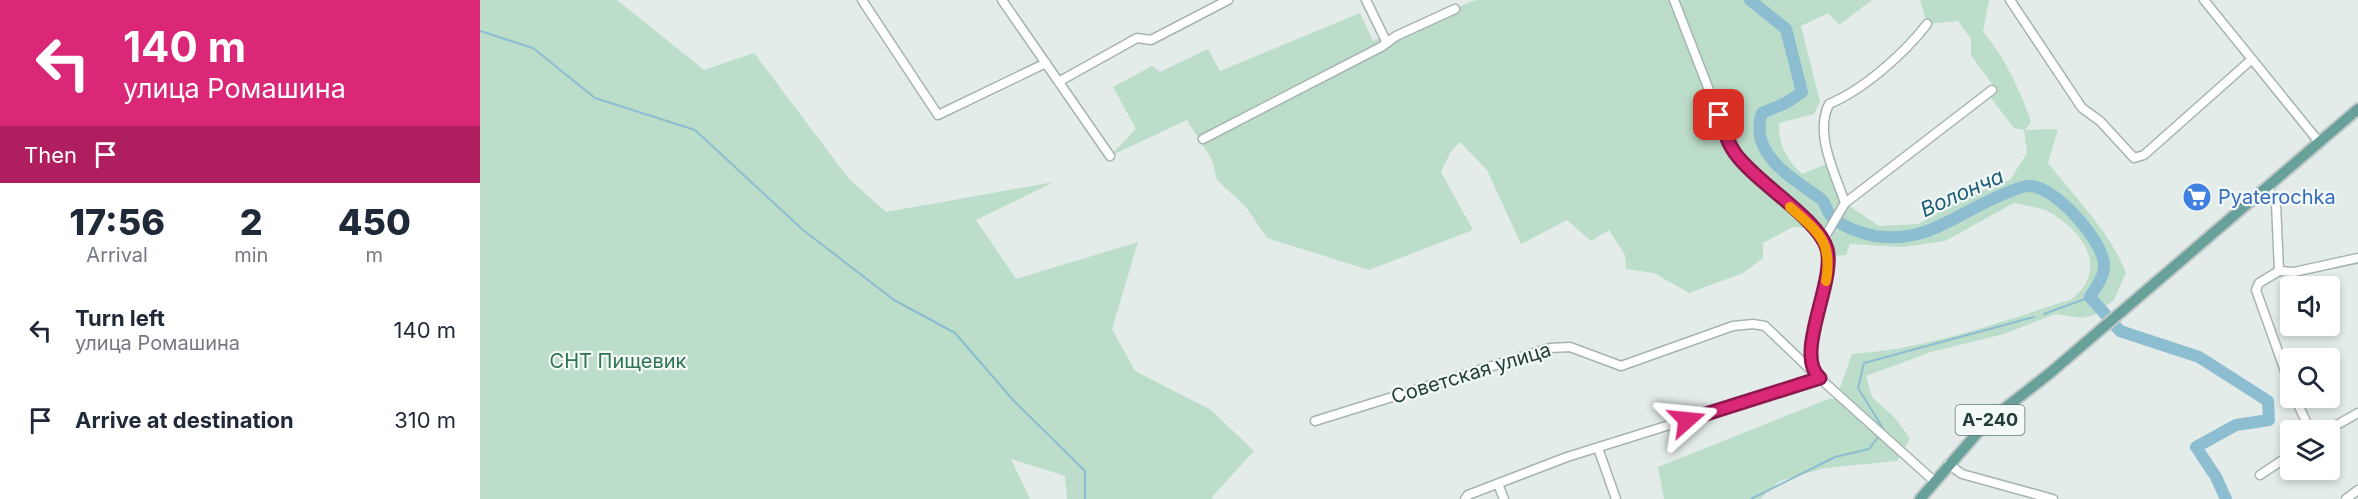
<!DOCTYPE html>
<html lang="en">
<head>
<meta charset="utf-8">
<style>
	:root { --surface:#fff; --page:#f6f6f7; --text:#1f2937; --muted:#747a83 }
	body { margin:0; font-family:Inter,sans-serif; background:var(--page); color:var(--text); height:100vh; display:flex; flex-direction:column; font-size:22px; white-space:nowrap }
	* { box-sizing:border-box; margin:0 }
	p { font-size:20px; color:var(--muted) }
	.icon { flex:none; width:33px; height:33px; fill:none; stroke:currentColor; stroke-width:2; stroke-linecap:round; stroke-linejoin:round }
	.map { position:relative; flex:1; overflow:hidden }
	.sheet { display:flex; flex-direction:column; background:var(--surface); width:480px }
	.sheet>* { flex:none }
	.top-card { background:#db2777; color:#fff; overflow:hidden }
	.tools { position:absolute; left:1800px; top:276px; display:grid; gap:12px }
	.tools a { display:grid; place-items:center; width:60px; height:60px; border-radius:6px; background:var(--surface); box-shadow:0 3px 9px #0003; font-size:30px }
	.pin { position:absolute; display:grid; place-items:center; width:51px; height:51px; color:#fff; margin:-26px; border-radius:12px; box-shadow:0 3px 9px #0006 }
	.me { position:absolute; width:66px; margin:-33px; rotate:72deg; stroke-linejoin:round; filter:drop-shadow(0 0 4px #0008) }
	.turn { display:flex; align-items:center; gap:21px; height:126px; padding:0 24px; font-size:27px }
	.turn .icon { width:78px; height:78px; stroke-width:2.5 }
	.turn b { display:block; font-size:42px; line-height:51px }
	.then { display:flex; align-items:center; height:57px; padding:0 24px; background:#0003; gap:12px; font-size:22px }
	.eta { display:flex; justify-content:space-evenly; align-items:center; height:102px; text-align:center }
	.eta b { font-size:36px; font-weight:800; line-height:42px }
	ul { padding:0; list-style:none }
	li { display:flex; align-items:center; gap:18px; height:90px; padding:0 24px }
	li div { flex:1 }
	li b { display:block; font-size:22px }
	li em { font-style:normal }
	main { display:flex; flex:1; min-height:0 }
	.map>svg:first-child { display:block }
	.green { fill:#bcddc9 }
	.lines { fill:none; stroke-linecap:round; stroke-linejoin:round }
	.stream { stroke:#8cbdd0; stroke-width:2 }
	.river { stroke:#8cbdd0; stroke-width:12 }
	.minor-casing { stroke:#a6b4b1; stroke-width:11 }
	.major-casing { stroke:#c1c9c8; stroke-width:14 }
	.minor { stroke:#fff; stroke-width:8 }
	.major { stroke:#68a19a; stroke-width:10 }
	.route-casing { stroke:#8e194d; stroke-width:15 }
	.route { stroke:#db2777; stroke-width:10 }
	.slow { stroke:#f59e0b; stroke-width:10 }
	.labels { text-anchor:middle; stroke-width:4.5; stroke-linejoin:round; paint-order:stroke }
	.shield { fill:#f3f9f7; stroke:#617573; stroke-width:1.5 }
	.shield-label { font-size:18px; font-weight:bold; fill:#233d3a }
	.shop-label { font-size:20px; fill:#366cbe; stroke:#f3f9f7; text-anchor:start }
	.park-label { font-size:20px; fill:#2e7352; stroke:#f3f9f7 }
	.street-label { font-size:20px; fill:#233d3a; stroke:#f3f9f7 }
	.water-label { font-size:21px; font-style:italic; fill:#1e5d78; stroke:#f3f9f7 }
</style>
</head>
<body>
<main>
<section class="sheet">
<div class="top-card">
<div class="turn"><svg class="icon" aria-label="left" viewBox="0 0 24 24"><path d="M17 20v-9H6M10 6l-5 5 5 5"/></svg><div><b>140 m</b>улица Ромашина</div></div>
<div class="then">Then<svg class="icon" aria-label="arrive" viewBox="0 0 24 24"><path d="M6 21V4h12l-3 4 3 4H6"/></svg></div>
</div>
<div class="eta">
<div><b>17:56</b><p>Arrival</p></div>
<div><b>2</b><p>min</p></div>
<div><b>450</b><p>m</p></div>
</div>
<ul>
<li><svg class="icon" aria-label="left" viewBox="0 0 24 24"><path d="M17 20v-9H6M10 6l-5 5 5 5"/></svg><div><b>Turn left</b><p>улица Ромашина</p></div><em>140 m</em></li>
<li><svg class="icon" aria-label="arrive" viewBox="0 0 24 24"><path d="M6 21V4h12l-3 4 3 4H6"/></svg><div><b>Arrive at destination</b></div><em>310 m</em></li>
</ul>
</section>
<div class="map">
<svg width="1878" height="499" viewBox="0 0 1878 499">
	<rect width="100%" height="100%" fill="#e3ece9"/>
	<g class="green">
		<path d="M0,0H137L224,70L274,53L369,179L406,212L574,182L496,220L536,279L658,242L632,329L655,371L731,410L774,451L732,497L733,499H587L585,476L531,459L550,499H0Z"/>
		<path d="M996,0H1392L1359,25L1348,13L1321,26L1340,102L1334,114L1299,123C1298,144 1307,160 1322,174L1351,162L1365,203L1399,226L1438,224L1488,196L1530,180L1547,153L1544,130L1534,128L1511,98L1515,88L1491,55V39L1478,21L1447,24L1440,0H1509L1503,32C1523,54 1542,94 1551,122L1545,130L1578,129L1568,163C1596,199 1629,230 1646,273L1634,300L1614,315L1603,318L1575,314L1524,334L1451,352L1386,376L1392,397L1415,418L1430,438L1417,461L1345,468L1300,481L1280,499H1184L1178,467L1348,399H1356L1372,354C1447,349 1521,322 1592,299C1629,269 1604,233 1571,213C1561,207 1546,206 1534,203L1465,241L1423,247L1370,244L1366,255L1353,256L1351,230L1313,227L1283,243V258L1263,273L1209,293L1174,273L1146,269L1145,255L1129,230L1111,241L1087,220L1041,244L1007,170L980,142L970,153L961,172L993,230L889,270L787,238L766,207L737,180L732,160L707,120L630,156L656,129L633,87L672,66L680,72L728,49L740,71L880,13L893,41Z"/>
	</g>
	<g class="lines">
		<g class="stream">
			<path d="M0,31L53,48L115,98L215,130L323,230L414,300L475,333L533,400L605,471V499"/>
			<path d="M1564,314L1610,297"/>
			<path d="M1404,430L1378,388L1384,363L1554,317"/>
			<path d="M1271,499L1355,457L1389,449L1398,437"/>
		</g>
		<path class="river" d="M1270,0L1306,29L1322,92L1306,103L1282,113C1273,138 1288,159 1308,175C1318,183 1330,191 1341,199C1346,203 1346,210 1350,215C1360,226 1380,233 1395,236C1445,244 1475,215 1517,197C1526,193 1538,187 1548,186C1573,184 1622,239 1624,264C1625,276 1616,287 1610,297L1640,331L1719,357L1788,401L1789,420L1756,425L1716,447L1736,477L1746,499"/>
		<g class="minor-casing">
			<g id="minor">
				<path d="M382,0L458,115L566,63"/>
				<path d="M522,0L630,156"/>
				<path d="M886,0L907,43"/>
				<path d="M1194,0L1250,144C1270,177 1338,219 1347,248C1359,285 1322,332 1335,374L1454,481"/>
				<path d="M1530,0L1602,108L1620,121L1654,158L1664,155L1771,60"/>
				<path d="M1724,0L1839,142"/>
				<path d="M580,81L657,38L671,40L748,0"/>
				<path d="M723,139L901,47L916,36L975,9"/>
				<path d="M1787,186L1796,203L1799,271L1779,283L1776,290L1810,385"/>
				<path d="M1365,203L1512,90"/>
				<path d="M1343,240L1365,203C1355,173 1334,134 1349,104C1383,90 1425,53 1447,24"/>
				<path d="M1799,271L1814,272L1878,258"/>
				<path d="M1815,398L1830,430"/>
				<path d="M835,421L1070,348L1090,347L1141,366L1253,326L1273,324L1285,326L1334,373"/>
				<path d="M1848,430L1878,413"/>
				<path d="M1118,448L1136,499"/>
				<path d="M1468,464L1482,474L1573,499"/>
				<path d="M1780,475L1810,455"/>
				<path d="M1018,484L1024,499"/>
				<path d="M985,499L988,495L1087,457L1340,378"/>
				<path d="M1866,499L1878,490"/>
			</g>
		</g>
		<g class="major-casing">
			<path id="major" d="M1440,499L1506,423L1570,373L1878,109"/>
		</g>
		<use href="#minor" class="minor"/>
		<use href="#major" class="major"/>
	</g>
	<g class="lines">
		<g class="route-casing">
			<path id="route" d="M1207,420L1340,378C1313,355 1356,282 1347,249C1339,219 1275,182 1255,153C1247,142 1243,128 1239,115"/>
		</g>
		<use href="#route" class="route"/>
		<path class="slow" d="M1310,207C1338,232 1353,241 1346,281"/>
	</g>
	<defs>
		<g id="supermarket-disc" transform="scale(1.5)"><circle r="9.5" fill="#3f7fe0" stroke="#f3f9f7"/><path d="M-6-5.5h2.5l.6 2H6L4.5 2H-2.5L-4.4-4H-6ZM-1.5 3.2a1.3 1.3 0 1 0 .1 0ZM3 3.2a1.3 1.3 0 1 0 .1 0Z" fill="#fff"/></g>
	</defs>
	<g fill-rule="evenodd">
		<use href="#supermarket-disc" x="1717" y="197"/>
	</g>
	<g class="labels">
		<rect class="shield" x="1475.5" y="405" width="69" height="30" rx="4.5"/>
		<g class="shield-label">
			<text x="1510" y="426">А-240</text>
		</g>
		<g class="shop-label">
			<text x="1738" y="204">Pyaterochka</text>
		</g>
		<g class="park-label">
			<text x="138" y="368">СНТ Пищевик</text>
		</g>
		<g class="street-label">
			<text transform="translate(991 373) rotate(-17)" y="7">Советская улица</text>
		</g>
		<g class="water-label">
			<text transform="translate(1482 193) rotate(-24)" y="7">Волонча</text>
		</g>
	</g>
</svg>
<div class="tools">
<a><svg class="icon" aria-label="sound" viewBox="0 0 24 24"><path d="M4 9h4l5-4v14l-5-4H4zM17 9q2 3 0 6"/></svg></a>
<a><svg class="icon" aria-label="search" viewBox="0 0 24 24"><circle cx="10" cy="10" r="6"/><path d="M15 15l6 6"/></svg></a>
<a><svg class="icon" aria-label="layers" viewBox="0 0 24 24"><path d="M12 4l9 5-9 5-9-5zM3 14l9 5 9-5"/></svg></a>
</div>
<div class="pin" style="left:1239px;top:115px;background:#d93025"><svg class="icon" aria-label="arrive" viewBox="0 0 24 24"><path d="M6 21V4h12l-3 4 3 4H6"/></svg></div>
<svg class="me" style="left:1207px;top:420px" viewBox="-20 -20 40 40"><path d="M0-17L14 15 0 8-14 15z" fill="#db2777" stroke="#fff" stroke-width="4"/></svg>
</div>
</main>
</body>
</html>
